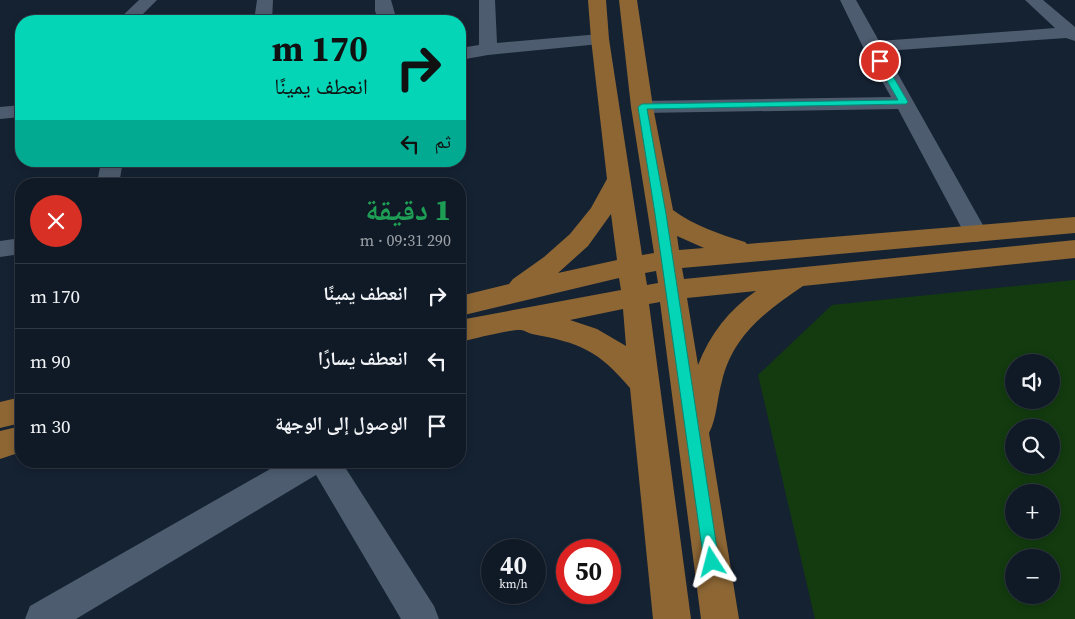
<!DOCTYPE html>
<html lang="ar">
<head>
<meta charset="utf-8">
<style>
	:root { --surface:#101a26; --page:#19232e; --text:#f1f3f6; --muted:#9ca1a7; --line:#303843 }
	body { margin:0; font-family:"Source Serif 4","Noto Naskh Arabic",serif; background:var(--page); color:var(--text); direction:rtl; height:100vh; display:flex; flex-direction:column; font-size:19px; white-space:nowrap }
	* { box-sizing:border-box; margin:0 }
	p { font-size:16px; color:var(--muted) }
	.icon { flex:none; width:28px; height:28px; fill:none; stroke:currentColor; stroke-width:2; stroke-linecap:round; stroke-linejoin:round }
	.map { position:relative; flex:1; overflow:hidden; direction:ltr }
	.drawer { position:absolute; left:15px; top:178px; width:451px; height:290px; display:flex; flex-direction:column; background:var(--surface); border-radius:20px; box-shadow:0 2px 8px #0003,0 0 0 1px var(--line); direction:rtl }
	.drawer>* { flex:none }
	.hud { position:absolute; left:15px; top:15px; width:451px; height:152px; border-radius:20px; box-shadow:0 2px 8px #0003,0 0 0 1px var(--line); direction:rtl; background:#03d5b6; color:#111; overflow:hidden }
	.controls { position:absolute; left:1005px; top:354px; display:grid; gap:10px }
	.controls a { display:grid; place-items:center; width:55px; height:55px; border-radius:50%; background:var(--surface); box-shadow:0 2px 8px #0003,0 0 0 1px var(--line); font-size:25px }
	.speed { position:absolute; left:481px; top:539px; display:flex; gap:10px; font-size:25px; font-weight:700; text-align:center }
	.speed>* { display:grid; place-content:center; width:65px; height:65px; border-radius:50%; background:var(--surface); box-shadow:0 2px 8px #0003,0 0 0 1px var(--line); line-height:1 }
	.speed small { font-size:12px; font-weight:400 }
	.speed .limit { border:8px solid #d22; background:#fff; color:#111 }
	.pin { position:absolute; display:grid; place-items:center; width:42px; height:42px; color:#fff; margin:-21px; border:2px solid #fff; border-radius:50%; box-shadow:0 1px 5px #0007 }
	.me { position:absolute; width:55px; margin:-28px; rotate:351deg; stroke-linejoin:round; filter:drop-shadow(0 0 4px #0008) }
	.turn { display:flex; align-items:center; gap:18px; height:105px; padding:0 15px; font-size:22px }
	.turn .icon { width:65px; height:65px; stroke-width:2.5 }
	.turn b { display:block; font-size:35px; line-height:42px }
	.then { display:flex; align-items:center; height:48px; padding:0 15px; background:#0003; gap:10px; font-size:19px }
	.round { display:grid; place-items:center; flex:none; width:52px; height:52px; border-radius:26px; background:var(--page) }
	.head { display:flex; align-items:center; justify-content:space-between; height:85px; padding:0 15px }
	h1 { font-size:30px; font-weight:800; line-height:38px; color:#1e9e55 }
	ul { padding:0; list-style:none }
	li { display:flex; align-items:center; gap:15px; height:65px; padding:0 15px; border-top:1px solid var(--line) }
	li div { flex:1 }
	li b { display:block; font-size:19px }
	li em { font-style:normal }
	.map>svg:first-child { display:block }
	.green { fill:#133b0f; fill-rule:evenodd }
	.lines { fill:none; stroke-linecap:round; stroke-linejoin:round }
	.minor { fill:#4d5c6f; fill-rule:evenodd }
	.major { fill:#8d6634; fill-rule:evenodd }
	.route { fill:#03d5b6; stroke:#028a76 }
</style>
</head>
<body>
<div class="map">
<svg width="1075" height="619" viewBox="0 0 1075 619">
	<rect width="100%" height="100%" fill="#152232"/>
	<path class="green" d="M1075,280V619H815L758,375L832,305ZM1014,362H1051V400H1014ZM1014,428H1051V465H1014ZM1014,492H1051V530H1014ZM1014,558H1051V595H1014Z"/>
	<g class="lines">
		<g class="minor">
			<path d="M139,0H157L136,21H117Z"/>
			<path d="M257,0H273L272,21H254Z"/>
			<path d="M375,0H391L397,21H379L375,11Z"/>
			<path d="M479,0H495L497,43L600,34L606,35L609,39L606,43L600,44L488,55L460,60V48L479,45Z"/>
			<path d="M840,0H856L879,41L1055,28L1025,0H1043L1075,27V41L1066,38L885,51L988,234L984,240L976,242L968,240L898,109L642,113L635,111L632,107L635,103L642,101L891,97L863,47Z"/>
			<path d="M21,105V117L0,119V107Z"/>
			<path d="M101,161H123L119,184H97Z"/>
			<path d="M21,238V254L0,257V241Z"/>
			<path d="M284,461H341L434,606L439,619H401L316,475L76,619H25L30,606Z"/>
		</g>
		<g class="major">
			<path d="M588,0H606L609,39L642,255L654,253L631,107L619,0H637L653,107L673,210C695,226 719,234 745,242L747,244L1075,217V233L682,268L684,279L1075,240V258L803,286C766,311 733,335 722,381C717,398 717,418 709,433L739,619H701L660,302L649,304L691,619H653L630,388C598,350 580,343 532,334C528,333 524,330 521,330C512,329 472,339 460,342V320L621,290L619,278L460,316V296L509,284L513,279L544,257L570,234L591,208L607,179L591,39ZM611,214L617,260L558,273L588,246ZM677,236L704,248L679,250ZM656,271L658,283L647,285L645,273ZM756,291C729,310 710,334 698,365L687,298ZM623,309L626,346L597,329L570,320Z"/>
			<path d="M21,397V423L0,428V402Z"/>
			<path d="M21,426V452L0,459V431Z"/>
		</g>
	</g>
	<path class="route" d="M880,58L884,61L908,102L906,104L647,109L666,214L719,562L717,567L712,569L706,567L704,562L655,214L638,107L642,104L898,100L876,61Z"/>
</svg>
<div class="controls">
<a><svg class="icon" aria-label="sound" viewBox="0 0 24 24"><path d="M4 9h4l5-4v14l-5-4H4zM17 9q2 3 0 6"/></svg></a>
<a><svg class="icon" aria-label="search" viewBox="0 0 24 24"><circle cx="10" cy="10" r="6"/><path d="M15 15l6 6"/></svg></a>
<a>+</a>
<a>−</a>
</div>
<div class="speed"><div>40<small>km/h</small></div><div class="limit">50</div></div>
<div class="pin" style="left:880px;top:61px;background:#d93025"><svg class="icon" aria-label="arrive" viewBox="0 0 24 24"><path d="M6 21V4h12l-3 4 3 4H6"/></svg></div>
<svg class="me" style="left:712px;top:562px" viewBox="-20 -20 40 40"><path d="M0-17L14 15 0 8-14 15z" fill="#03d5b6" stroke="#fff" stroke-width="4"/></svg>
<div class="hud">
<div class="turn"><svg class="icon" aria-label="right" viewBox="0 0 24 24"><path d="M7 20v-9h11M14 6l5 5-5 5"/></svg><div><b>170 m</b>انعطف يمينًا</div></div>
<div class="then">ثم<svg class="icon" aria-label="left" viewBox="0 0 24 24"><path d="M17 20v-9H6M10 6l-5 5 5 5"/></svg></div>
</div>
<section class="drawer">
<div class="head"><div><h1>1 دقيقة</h1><p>290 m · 09:31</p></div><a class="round" style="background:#d93025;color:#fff"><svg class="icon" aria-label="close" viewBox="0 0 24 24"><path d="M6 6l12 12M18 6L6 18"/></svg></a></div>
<ul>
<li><svg class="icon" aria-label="right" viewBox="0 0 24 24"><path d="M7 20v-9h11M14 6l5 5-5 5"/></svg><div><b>انعطف يمينًا</b></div><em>170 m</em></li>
<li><svg class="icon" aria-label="left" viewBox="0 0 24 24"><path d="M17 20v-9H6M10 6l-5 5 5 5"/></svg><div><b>انعطف يسارًا</b></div><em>90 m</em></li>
<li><svg class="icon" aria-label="arrive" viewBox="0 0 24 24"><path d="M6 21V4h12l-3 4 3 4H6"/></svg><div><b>الوصول إلى الوجهة</b></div><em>30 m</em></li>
</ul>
</section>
</div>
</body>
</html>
